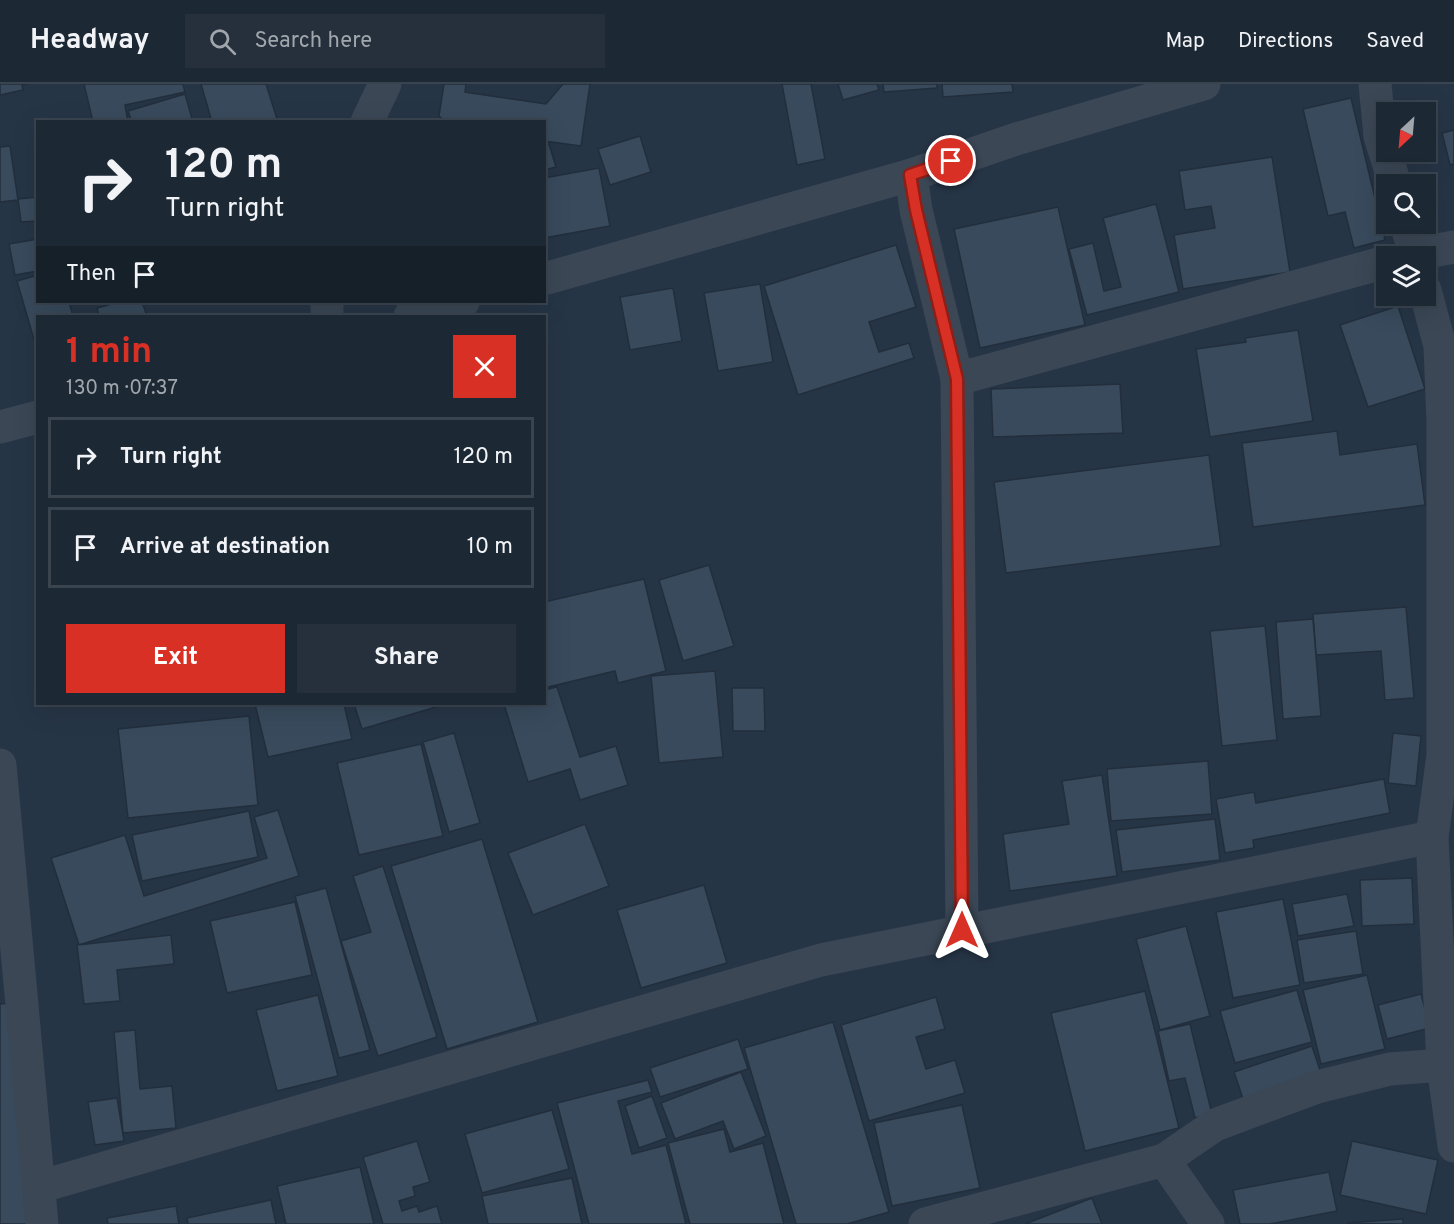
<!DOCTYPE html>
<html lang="en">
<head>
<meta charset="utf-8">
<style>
	:root { --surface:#1c2834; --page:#25303c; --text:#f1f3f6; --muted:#a0a6ac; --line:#3a444f; --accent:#d93025 }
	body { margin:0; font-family:Overpass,sans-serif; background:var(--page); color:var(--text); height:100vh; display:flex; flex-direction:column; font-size:22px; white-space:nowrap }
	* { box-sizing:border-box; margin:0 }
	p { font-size:20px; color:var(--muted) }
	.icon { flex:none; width:33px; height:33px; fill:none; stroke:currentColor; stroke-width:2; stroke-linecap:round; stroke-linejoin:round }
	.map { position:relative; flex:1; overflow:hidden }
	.sheet { position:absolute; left:36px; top:231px; width:510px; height:390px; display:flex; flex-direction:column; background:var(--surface); border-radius:0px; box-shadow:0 6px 24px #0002,0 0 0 2px var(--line) }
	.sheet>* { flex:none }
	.banner { position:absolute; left:36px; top:36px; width:510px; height:183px; border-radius:0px; box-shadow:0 6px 24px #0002,0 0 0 2px var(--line); background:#1c2834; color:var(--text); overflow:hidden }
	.needle { width:39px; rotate:206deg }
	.fabs { position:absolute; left:1376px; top:18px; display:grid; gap:12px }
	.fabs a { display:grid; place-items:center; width:60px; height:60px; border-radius:0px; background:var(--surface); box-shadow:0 6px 24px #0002,0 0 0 2px var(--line); font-size:30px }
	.pin { position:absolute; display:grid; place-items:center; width:51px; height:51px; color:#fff; margin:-26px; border:3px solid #fff; border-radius:50%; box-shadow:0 2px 6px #0007 }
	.me { position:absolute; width:66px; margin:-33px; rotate:0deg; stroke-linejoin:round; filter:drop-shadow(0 0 4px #0008) }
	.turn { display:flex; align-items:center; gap:21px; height:126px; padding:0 30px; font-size:27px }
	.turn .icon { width:78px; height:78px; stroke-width:2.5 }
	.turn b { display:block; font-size:42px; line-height:51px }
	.then { display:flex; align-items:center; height:57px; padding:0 30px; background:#0003; gap:12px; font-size:22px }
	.round { display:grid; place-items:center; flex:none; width:63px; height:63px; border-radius:0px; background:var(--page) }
	.summary { display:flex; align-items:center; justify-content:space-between; height:102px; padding:0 30px }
	h1 { font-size:36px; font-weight:700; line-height:45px; color:var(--accent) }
	.action { display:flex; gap:12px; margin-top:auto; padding:12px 30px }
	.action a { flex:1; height:69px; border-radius:0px; background:var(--accent); color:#fff; font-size:24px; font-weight:700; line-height:69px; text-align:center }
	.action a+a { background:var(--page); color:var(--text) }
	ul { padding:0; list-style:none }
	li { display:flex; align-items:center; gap:18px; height:81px; margin:0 12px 9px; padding:0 18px; border:3px solid var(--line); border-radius:0px }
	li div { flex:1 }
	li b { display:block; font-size:22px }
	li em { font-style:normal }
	header { display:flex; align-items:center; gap:36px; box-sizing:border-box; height:84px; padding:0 30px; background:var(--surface); border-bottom:2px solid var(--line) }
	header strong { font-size:28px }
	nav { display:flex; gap:33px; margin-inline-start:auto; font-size:21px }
	.search { width:420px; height:54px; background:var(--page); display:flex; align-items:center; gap:15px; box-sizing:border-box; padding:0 21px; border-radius:0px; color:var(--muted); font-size:22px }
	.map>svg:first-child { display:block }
	.building { fill:#384a5c; stroke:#222e3c; stroke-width:1.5 }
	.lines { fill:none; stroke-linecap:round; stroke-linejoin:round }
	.minor { stroke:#3b4755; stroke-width:33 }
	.route-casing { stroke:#8d1f18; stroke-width:15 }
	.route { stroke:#d93025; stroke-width:10 }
</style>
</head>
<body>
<header>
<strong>Headway</strong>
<div class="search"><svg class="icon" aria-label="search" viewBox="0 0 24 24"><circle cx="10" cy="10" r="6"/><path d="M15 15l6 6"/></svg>Search here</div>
<nav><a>Map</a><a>Directions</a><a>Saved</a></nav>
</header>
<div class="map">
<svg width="1454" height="1140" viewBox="0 0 1454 1140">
	<rect width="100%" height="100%" fill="#263546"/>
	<g class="building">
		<path d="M0,0H28L22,1L23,6L0,11Z"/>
		<path d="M84,0H183L185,8L125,21L128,38H93Z"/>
		<path d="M201,0H266L278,38H212Z"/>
		<path d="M444,0H466L465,8L546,20L563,0H590L581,62L544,57V38H445L439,32Z"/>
		<path d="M782,0H811L825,75L797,81Z"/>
		<path d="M838,0H877L879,6L843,16Z"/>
		<path d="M883,0H937V4L884,8Z"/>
		<path d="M942,0H1012L1013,8L943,13Z"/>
		<path d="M185,10L193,38H132L128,27Z"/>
		<path d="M1351,14L1385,156L1354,164L1345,128L1328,132L1303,25Z"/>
		<path d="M1454,46V80L1450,81L1442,49Z"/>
		<path d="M640,52L651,88L610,101L598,65Z"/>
		<path d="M549,60L556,83L544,86V61Z"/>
		<path d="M10,62L18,116L0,118V63Z"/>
		<path d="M1272,73L1290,188L1183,205L1174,151L1215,144L1211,122L1185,126L1179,87Z"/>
		<path d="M599,84L610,142L544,154V94Z"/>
		<path d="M38,113V137L21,138L18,115Z"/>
		<path d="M1156,120L1179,208L1087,231L1069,165L1093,159L1104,207L1121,203L1103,134Z"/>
		<path d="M1058,123L1085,241L980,264L954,145Z"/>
		<path d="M38,155V187L15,191L9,160Z"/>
		<path d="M896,161L916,223L869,238L879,268L909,259L914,274L798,311L764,202Z"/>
		<path d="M38,191V218H69L73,232H38V258L35,259L17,197Z"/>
		<path d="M760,200L773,278L718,287L704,209Z"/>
		<path d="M673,204L682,257L630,266L620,213Z"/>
		<path d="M119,218H142L147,232H99L97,224Z"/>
		<path d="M1398,222L1425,305L1368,323L1340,241Z"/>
		<path d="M1298,246L1313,337L1210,353L1196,265L1246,258L1245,254Z"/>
		<path d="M1120,300L1123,349L993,353L991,305Z"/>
		<path d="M1337,347L1340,371L1417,360L1425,421L1253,443L1242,359Z"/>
		<path d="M1209,371L1221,462L1006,489L994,398Z"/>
		<path d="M709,481L734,562L683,577L659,496Z"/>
		<path d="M644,495L666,587L618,599L615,587L544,604V518Z"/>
		<path d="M1406,523L1414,614L1385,616L1381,567L1316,571L1313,530Z"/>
		<path d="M1313,535L1321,632L1283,635L1276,538Z"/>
		<path d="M1265,542L1277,656L1222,662L1210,547Z"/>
		<path d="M715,587L723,673L659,679L651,592Z"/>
		<path d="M557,603L580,673L616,662L628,701L580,716L570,685L528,698L504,620H544V606Z"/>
		<path d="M732,604H764L765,647H733Z"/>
		<path d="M255,620H344L352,655L268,673Z"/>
		<path d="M354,620H446L362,645Z"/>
		<path d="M249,632L258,721L128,734L118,645Z"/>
		<path d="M454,649L480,739L449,748L423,658Z"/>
		<path d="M1393,649L1421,652L1416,702L1388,699Z"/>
		<path d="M421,660L443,752L359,771L337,679Z"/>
		<path d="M1208,677L1212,730L1111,737L1107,685Z"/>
		<path d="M1102,691L1117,792L1010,807L1003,750L1069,740L1062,697Z"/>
		<path d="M1384,695L1390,729L1253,756L1254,764L1225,769L1216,715L1254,708L1256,719Z"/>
		<path d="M278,726L299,792L79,861L51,774L125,751L144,812L267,774L254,733Z"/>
		<path d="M249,727L258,773L142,797L132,751Z"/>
		<path d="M1215,735L1220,776L1122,788L1116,746Z"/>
		<path d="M585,740L609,802L533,831L508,769Z"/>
		<path d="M482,755L538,938L447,965L391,782Z"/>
		<path d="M383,782L437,953L378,972L341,857L371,848L353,792Z"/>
		<path d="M1412,794L1414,840L1362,842L1360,796Z"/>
		<path d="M704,801L727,879L641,904L617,826Z"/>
		<path d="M326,804L370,966L339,974L295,812Z"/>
		<path d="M1347,810L1354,842L1298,852L1292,820Z"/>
		<path d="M1283,815L1300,901L1233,914L1216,828Z"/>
		<path d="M295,818L312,891L227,909L210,837Z"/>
		<path d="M1186,842L1210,932L1160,946L1136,855Z"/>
		<path d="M1356,847L1363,890L1304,899L1297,856Z"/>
		<path d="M171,851L174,880L117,886L120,917L84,920L77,861Z"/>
		<path d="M1367,891L1385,965L1321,980L1303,906Z"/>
		<path d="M1297,906L1312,958L1235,979L1220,927Z"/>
		<path d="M1145,907L1179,1044L1085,1067L1051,929Z"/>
		<path d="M1421,910L1430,944L1387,955L1378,921Z"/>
		<path d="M318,911L338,992L277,1007L256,926Z"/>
		<path d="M936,913L945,945L916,953L926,985L955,976L965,1009L869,1037L841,941Z"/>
		<path d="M14,919L38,1140H0V920Z"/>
		<path d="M833,938L889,1128L847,1140H796L744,964Z"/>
		<path d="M1190,940L1212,1030L1195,1034L1185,994L1169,997L1158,947Z"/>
		<path d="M135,946L140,1005L172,1002L176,1044L123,1049L114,948Z"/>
		<path d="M738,955L748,985L660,1013L650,984Z"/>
		<path d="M1312,962L1321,989L1243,1015L1234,988Z"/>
		<path d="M741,988L766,1052L734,1065L723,1037L675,1055L661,1019Z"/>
		<path d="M648,996L652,1008L618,1017L632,1070L666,1061L686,1140H589L557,1019Z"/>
		<path d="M652,1012L667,1054L639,1064L625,1022Z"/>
		<path d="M117,1014L124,1057L95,1061L88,1018Z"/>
		<path d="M962,1021L980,1104L892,1122L874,1039Z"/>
		<path d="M552,1026L569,1085L482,1109L465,1050Z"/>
		<path d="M724,1045L730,1068L763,1059L784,1140H690L668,1059Z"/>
		<path d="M417,1057L430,1098L413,1103L415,1112L399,1117L402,1127L417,1122L419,1128L437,1122L442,1140H383L363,1073Z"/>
		<path d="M1352,1057L1438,1076L1426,1130L1340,1111Z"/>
		<path d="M360,1083L374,1140H286L277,1102Z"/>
		<path d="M1329,1088L1337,1127L1270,1140H1240L1233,1106Z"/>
		<path d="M572,1094L582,1140H488L482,1112Z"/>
		<path d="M1092,1114L1102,1140H1025Z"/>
		<path d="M271,1116L276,1140H188L187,1134Z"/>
		<path d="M176,1122L179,1140H108L107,1134Z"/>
		<path d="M1403,1135V1140L1347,1139Z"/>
	</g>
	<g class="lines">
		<g class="minor">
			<path d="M1375,0L1380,52L1395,100"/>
			<path d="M367,38L385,0"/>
			<path d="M911,91L916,126L957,295L962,846"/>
			<path d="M1406,140L1416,172"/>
			<path d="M1406,172L1454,163"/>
			<path d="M544,195L911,91L1013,56L1204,0"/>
			<path d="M1425,206L1440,262L1443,338V671L1432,753L1443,981L1454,1062"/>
			<path d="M327,232V218"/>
			<path d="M410,232L463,218"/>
			<path d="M957,295L1386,178"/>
			<path d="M0,343L38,333"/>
			<path d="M0,681L42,1140"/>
			<path d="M1164,1076L1208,1140"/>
			<path d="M39,1103L821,876L1432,753"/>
			<path d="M925,1140L1164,1076L1215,1041L1317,1003L1390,985L1443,981L1454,976"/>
		</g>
	</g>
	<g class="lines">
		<g class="route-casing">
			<path id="route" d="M951,77L910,91L916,126L957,295L962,846"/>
		</g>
		<use href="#route" class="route"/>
	</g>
</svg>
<div class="fabs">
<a><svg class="needle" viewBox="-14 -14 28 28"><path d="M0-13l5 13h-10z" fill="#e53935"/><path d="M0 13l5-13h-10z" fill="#a0a6ac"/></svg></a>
<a><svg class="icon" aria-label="search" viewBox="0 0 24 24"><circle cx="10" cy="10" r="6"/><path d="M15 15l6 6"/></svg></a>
<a><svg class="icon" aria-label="layers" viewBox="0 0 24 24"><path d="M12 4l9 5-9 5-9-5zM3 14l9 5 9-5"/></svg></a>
</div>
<div class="pin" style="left:951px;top:77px;background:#d93025"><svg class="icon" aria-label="arrive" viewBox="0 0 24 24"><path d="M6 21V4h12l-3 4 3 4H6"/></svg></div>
<svg class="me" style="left:962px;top:846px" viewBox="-20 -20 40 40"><path d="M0-17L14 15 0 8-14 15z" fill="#d93025" stroke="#fff" stroke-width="4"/></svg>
<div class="banner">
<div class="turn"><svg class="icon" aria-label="right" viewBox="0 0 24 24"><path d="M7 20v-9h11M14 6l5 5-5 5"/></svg><div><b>120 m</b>Turn right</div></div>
<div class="then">Then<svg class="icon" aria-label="arrive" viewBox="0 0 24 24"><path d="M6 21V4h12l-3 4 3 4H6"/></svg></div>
</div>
<section class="sheet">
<div class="summary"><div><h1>1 min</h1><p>130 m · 07:37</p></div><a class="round" style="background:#d93025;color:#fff"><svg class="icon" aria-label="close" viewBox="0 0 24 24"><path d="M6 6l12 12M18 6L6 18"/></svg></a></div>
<ul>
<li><svg class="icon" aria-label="right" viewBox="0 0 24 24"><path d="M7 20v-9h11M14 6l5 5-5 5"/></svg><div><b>Turn right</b></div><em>120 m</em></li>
<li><svg class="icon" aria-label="arrive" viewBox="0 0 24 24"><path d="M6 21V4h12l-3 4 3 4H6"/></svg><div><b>Arrive at destination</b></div><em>10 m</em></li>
</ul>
<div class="action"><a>Exit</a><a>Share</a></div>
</section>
</div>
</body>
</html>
